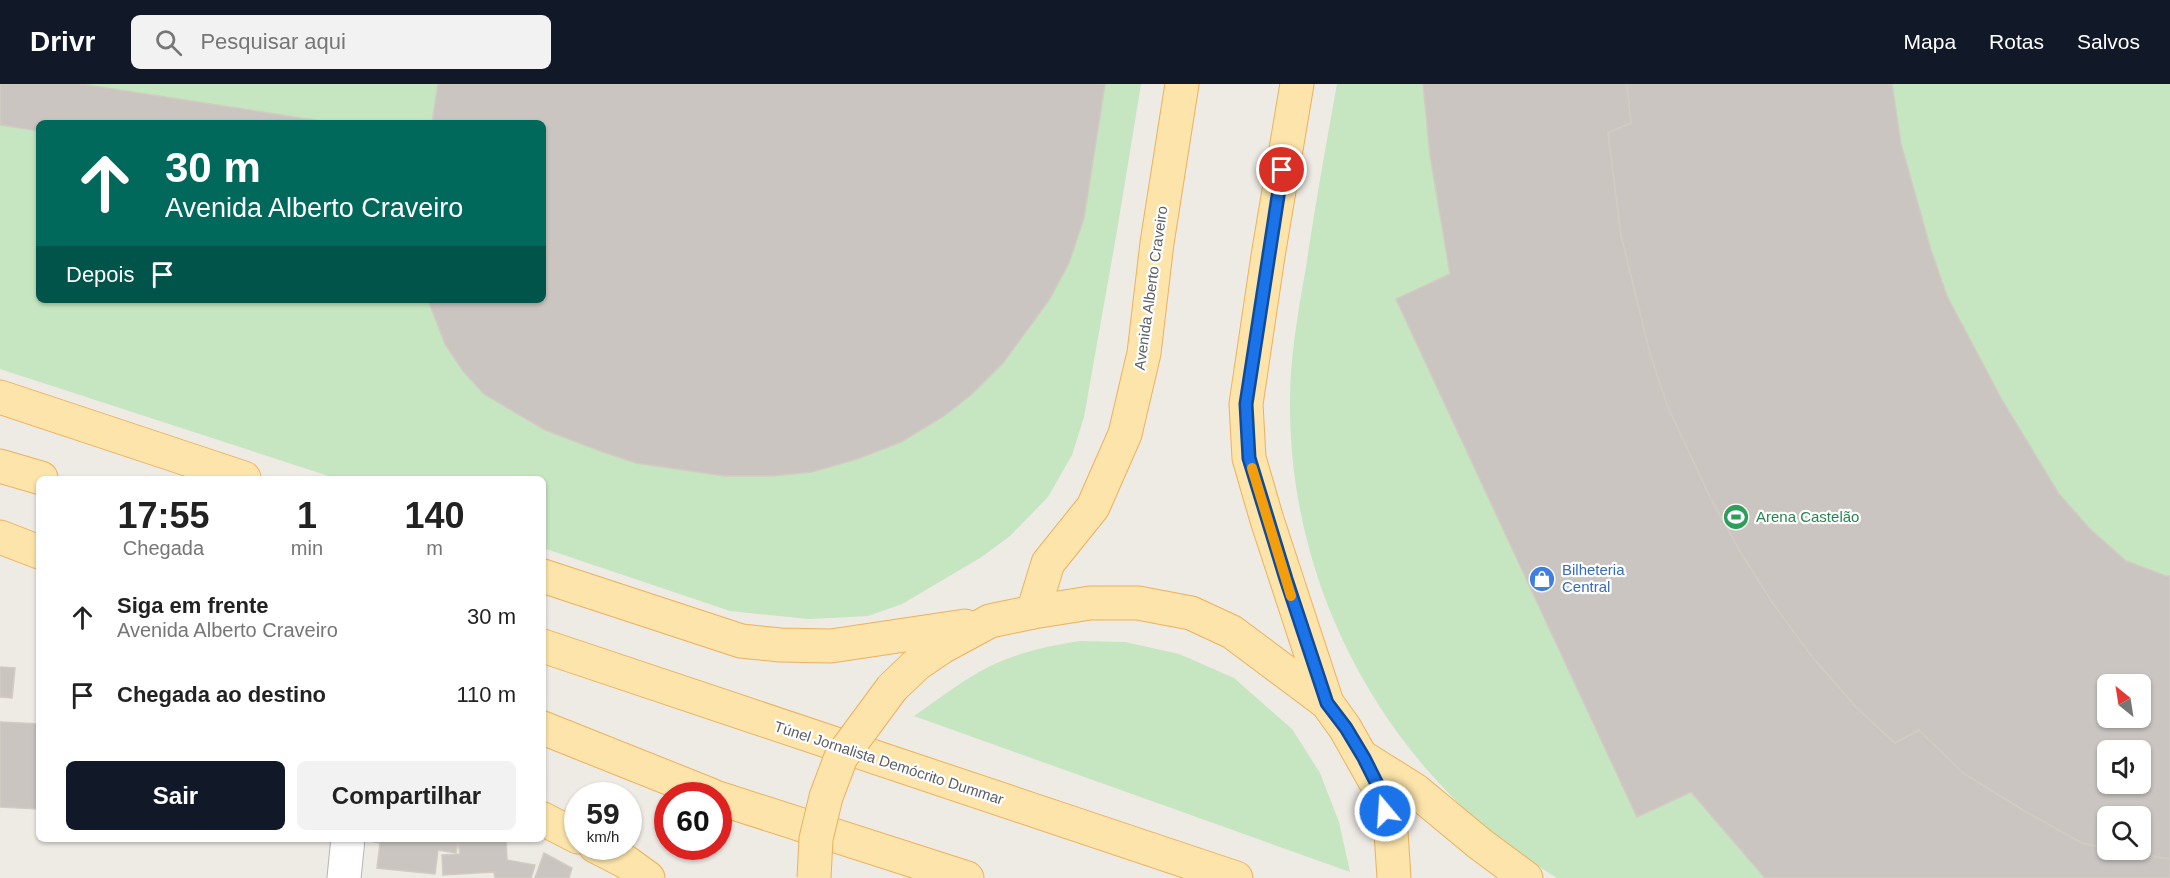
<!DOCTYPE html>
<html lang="pt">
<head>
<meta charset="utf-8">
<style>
	:root { --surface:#fff; --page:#f2f2f2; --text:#222; --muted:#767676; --accent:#111827 }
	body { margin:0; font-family:Arial,sans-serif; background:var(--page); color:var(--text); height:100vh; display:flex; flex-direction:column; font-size:22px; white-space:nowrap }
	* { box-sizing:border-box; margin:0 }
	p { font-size:20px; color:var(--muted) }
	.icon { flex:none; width:33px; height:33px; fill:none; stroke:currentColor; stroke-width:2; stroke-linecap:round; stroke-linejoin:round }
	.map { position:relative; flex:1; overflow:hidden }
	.panel { position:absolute; left:36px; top:392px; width:510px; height:366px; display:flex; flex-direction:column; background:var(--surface); border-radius:9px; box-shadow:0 2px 4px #0004 }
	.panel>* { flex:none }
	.banner { position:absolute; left:36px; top:36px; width:510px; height:183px; border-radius:9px; box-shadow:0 2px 4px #0004; background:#00695c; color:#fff; overflow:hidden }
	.needle { width:39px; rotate:330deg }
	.fabs { position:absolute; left:2097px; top:590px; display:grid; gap:12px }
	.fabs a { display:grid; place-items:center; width:54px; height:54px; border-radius:9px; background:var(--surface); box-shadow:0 2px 4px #0004; font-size:30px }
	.speed { position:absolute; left:564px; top:698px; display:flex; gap:12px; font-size:30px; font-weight:700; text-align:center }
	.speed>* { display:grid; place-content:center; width:78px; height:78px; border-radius:50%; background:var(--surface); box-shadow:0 2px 4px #0004; line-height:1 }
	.speed small { font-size:15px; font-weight:400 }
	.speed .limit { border:9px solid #d22; background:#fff; color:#111 }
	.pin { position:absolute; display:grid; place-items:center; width:51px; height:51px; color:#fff; margin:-26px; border:3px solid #fff; border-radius:50%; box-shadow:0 2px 6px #0007 }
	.me { position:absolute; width:66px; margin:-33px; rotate:342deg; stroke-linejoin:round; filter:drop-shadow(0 0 4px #0008) }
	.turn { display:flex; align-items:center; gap:21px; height:126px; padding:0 30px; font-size:27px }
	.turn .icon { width:78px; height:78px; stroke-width:2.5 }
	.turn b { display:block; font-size:42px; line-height:51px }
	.then { display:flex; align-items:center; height:57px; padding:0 30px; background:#0003; gap:12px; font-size:22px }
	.eta { display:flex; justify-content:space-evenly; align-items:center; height:102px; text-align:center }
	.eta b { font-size:36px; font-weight:800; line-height:42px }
	.button { display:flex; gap:12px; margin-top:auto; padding:12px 30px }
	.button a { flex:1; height:69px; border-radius:9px; background:var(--accent); color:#fff; font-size:24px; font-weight:800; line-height:69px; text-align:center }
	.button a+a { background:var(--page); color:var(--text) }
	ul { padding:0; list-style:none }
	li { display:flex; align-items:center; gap:18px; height:78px; padding:0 30px }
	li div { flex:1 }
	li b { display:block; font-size:22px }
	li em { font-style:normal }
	header { display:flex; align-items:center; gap:36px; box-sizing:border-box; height:84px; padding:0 30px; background:var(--accent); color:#fff }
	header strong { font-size:28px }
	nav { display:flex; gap:33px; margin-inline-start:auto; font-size:21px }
	.search { width:420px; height:54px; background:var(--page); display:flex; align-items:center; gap:15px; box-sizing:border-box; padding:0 21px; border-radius:9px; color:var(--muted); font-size:22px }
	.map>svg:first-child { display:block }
	.green { fill:#c6e5c1; fill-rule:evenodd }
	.building { fill:#cac5c1; stroke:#d2cbc2; stroke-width:1.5; fill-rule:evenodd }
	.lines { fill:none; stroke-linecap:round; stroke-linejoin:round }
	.minor-casing { stroke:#b1b5b8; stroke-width:35 }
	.major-casing { stroke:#edb15d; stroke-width:35 }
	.minor { stroke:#fff; stroke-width:33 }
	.major { stroke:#fce4aa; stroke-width:33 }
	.major-bridge-casing { stroke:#edb15d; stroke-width:35; stroke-linecap:butt }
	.major-bridge { stroke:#fce4aa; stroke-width:33 }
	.route-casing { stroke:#114b97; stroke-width:15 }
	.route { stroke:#1a73e8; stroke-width:10 }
	.slow { stroke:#f59e0b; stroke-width:10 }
	.labels { text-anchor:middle; stroke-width:4.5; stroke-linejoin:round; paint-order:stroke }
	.street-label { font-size:15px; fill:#5c6064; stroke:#fff }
	.leisure-label { font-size:15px; fill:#27864d; stroke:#fff; text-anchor:start }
	.shop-label { font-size:15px; fill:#366cbe; stroke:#fff; text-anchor:start }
</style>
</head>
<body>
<header>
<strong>Drivr</strong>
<div class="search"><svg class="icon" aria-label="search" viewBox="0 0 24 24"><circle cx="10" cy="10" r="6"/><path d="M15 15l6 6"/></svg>Pesquisar aqui</div>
<nav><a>Mapa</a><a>Rotas</a><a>Salvos</a></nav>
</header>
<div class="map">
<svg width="2170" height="794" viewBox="0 0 2170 794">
	<rect width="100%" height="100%" fill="#eeeae4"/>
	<g class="green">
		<path d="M0,0H1141L1118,141L1084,333L1072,371L1048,413L1010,452L980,474L902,520L868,532L809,535L730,527L543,464V394H335L0,285ZM39,39H543V216H39Z"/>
		<path d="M1337,0H2170V794H1557C1538,782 1518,770 1500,756C1368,650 1289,488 1290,318C1290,273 1298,228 1306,183C1315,122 1326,61 1337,0ZM2108,600H2140V633H2108ZM2108,666H2140V699H2108ZM2108,732H2140V765H2108Z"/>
		<path d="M1080,557L1125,558L1179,570L1234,594L1292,645L1320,689L1339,738L1350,788L914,632C943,612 971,589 1004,576C1029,566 1054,561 1080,557Z"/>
	</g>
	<g class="building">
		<path d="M0,0H81L333,39H39V47L0,41Z"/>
		<path d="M438,0H1105L1084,134L1069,179L1049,216L1003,279L972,310L944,332L901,358L857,375L812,388L771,392H725L636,379L603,368L545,346L484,310L463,287L445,260L428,216H543V39H432Z"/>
		<path d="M1423,0H1627L1631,39L1608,49L1621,151L1650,269L1667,321L1711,415L1740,467L1772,518L1810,570L1856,623L1895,659L1919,646L1963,689L2023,726L2082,759L2108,765L2170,775V794H1765L1691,708L1637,733L1396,215L1450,190L1430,71Z"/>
		<path d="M1627,0H1892L1901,60L1931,166L1947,212L2002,316L2059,410L2090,445L2126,477L2166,492H2170V775L2112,765H2140V732H2108V764L2082,759L2023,726L1963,689L1919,646L1895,659L1856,623L1810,570L1772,518L1740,467L1711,415L1667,321L1650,269L1621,151L1608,49L1631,39ZM2108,600H2140V633H2108ZM2108,666H2140V699H2108Z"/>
		<path d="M0,583L15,584L12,614L0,613Z"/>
		<path d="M0,638L39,640V725L0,723Z"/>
		<path d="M375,754H506L507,776L535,781L531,794H495L494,788L443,791L442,771L460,770L458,758L456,769L438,766L435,790L377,784L380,759L374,758Z"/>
		<path d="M544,769L572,784L569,794H535Z"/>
	</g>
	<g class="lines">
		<g class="minor-casing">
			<path id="minor" d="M344,794L348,754"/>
		</g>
		<g class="major-casing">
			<g id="major">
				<path d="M1297,0L1268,172L1246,320L1249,374L1267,436L1327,619"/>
				<path d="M0,313L244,394"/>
				<path d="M0,382L41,394"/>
				<path d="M0,453L39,468"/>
				<path d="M543,492L741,557L780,561L831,562L965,542"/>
				<path d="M1033,528L1048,479L1093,423L1125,350L1144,269L1157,159L1182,0"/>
				<path d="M543,562L1236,794"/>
				<path d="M892,604L917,580L942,563L990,537L1033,528L1090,519H1138L1191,529L1232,548L1327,619L1345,644L1380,706L1391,748L1394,794"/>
				<path d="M543,644L711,711"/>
				<path d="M1364,674L1415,706L1480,760L1526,794"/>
				<path d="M718,714L967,794"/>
				<path d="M543,735L578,753"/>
				<path d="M595,762L626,778L648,794"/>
			</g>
		</g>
		<use href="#minor" class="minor"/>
		<use href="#major" class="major"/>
		<g class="major-bridge-casing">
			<path id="major-bridge" d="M814,794L816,755L826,713L841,673L892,604"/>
		</g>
		<use href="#major-bridge" class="major-bridge"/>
	</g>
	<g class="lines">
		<g class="route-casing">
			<path id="route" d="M1282,86L1246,320L1249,374L1286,495L1327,619L1346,644L1364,674L1380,706L1385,727"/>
		</g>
		<use href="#route" class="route"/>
		<path class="slow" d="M1252,384L1291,512"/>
	</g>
	<defs>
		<g id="stadium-disc" transform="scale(1.35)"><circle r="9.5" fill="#2e9e5b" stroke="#fff"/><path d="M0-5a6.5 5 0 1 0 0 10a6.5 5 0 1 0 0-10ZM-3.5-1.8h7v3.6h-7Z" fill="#fff"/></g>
		<g id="shop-disc" transform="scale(1.35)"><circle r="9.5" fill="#3f7fe0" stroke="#fff"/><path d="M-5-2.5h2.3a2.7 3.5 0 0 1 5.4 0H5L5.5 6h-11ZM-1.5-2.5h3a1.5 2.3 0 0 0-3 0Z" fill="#fff"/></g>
	</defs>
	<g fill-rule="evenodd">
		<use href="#stadium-disc" x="1736" y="433"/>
		<use href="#shop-disc" x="1542" y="495"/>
	</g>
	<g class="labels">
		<g class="street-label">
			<text transform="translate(1151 204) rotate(-82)" y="5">Avenida Alberto Craveiro</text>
			<text transform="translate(889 679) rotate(18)" y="5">Túnel Jornalista Demócrito Dummar</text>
		</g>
		<g class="leisure-label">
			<text x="1756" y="438">Arena Castelão</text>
		</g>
		<g class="shop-label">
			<text x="1562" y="491">Bilheteria<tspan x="1562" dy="17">Central</tspan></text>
		</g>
	</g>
</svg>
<div class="fabs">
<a><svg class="needle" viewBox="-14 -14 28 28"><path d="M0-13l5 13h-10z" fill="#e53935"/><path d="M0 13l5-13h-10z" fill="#767676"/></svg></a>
<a><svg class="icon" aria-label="sound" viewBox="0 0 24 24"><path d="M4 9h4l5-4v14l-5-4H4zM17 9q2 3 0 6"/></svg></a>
<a><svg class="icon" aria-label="search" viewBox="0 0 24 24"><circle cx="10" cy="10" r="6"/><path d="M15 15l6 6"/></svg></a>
</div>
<div class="speed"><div>59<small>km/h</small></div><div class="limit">60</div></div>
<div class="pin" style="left:1282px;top:86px;background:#d93025"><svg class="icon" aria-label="arrive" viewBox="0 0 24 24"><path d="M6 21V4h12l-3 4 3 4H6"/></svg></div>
<svg class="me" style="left:1385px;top:727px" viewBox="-20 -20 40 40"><circle r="17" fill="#1a73e8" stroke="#fff" stroke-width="3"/><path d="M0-11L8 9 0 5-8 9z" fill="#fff"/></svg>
<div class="banner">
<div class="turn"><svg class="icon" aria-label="ahead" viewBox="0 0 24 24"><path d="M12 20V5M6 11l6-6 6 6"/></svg><div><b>30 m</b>Avenida Alberto Craveiro</div></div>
<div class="then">Depois<svg class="icon" aria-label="arrive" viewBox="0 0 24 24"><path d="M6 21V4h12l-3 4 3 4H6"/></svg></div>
</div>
<section class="panel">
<div class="eta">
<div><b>17:55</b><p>Chegada</p></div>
<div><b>1</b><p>min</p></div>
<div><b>140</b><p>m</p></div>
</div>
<ul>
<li><svg class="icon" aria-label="ahead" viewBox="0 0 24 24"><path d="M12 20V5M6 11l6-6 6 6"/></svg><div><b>Siga em frente</b><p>Avenida Alberto Craveiro</p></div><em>30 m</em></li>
<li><svg class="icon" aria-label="arrive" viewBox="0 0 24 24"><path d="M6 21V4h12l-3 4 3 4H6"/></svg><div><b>Chegada ao destino</b></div><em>110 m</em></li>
</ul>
<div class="button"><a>Sair</a><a>Compartilhar</a></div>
</section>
</div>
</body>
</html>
